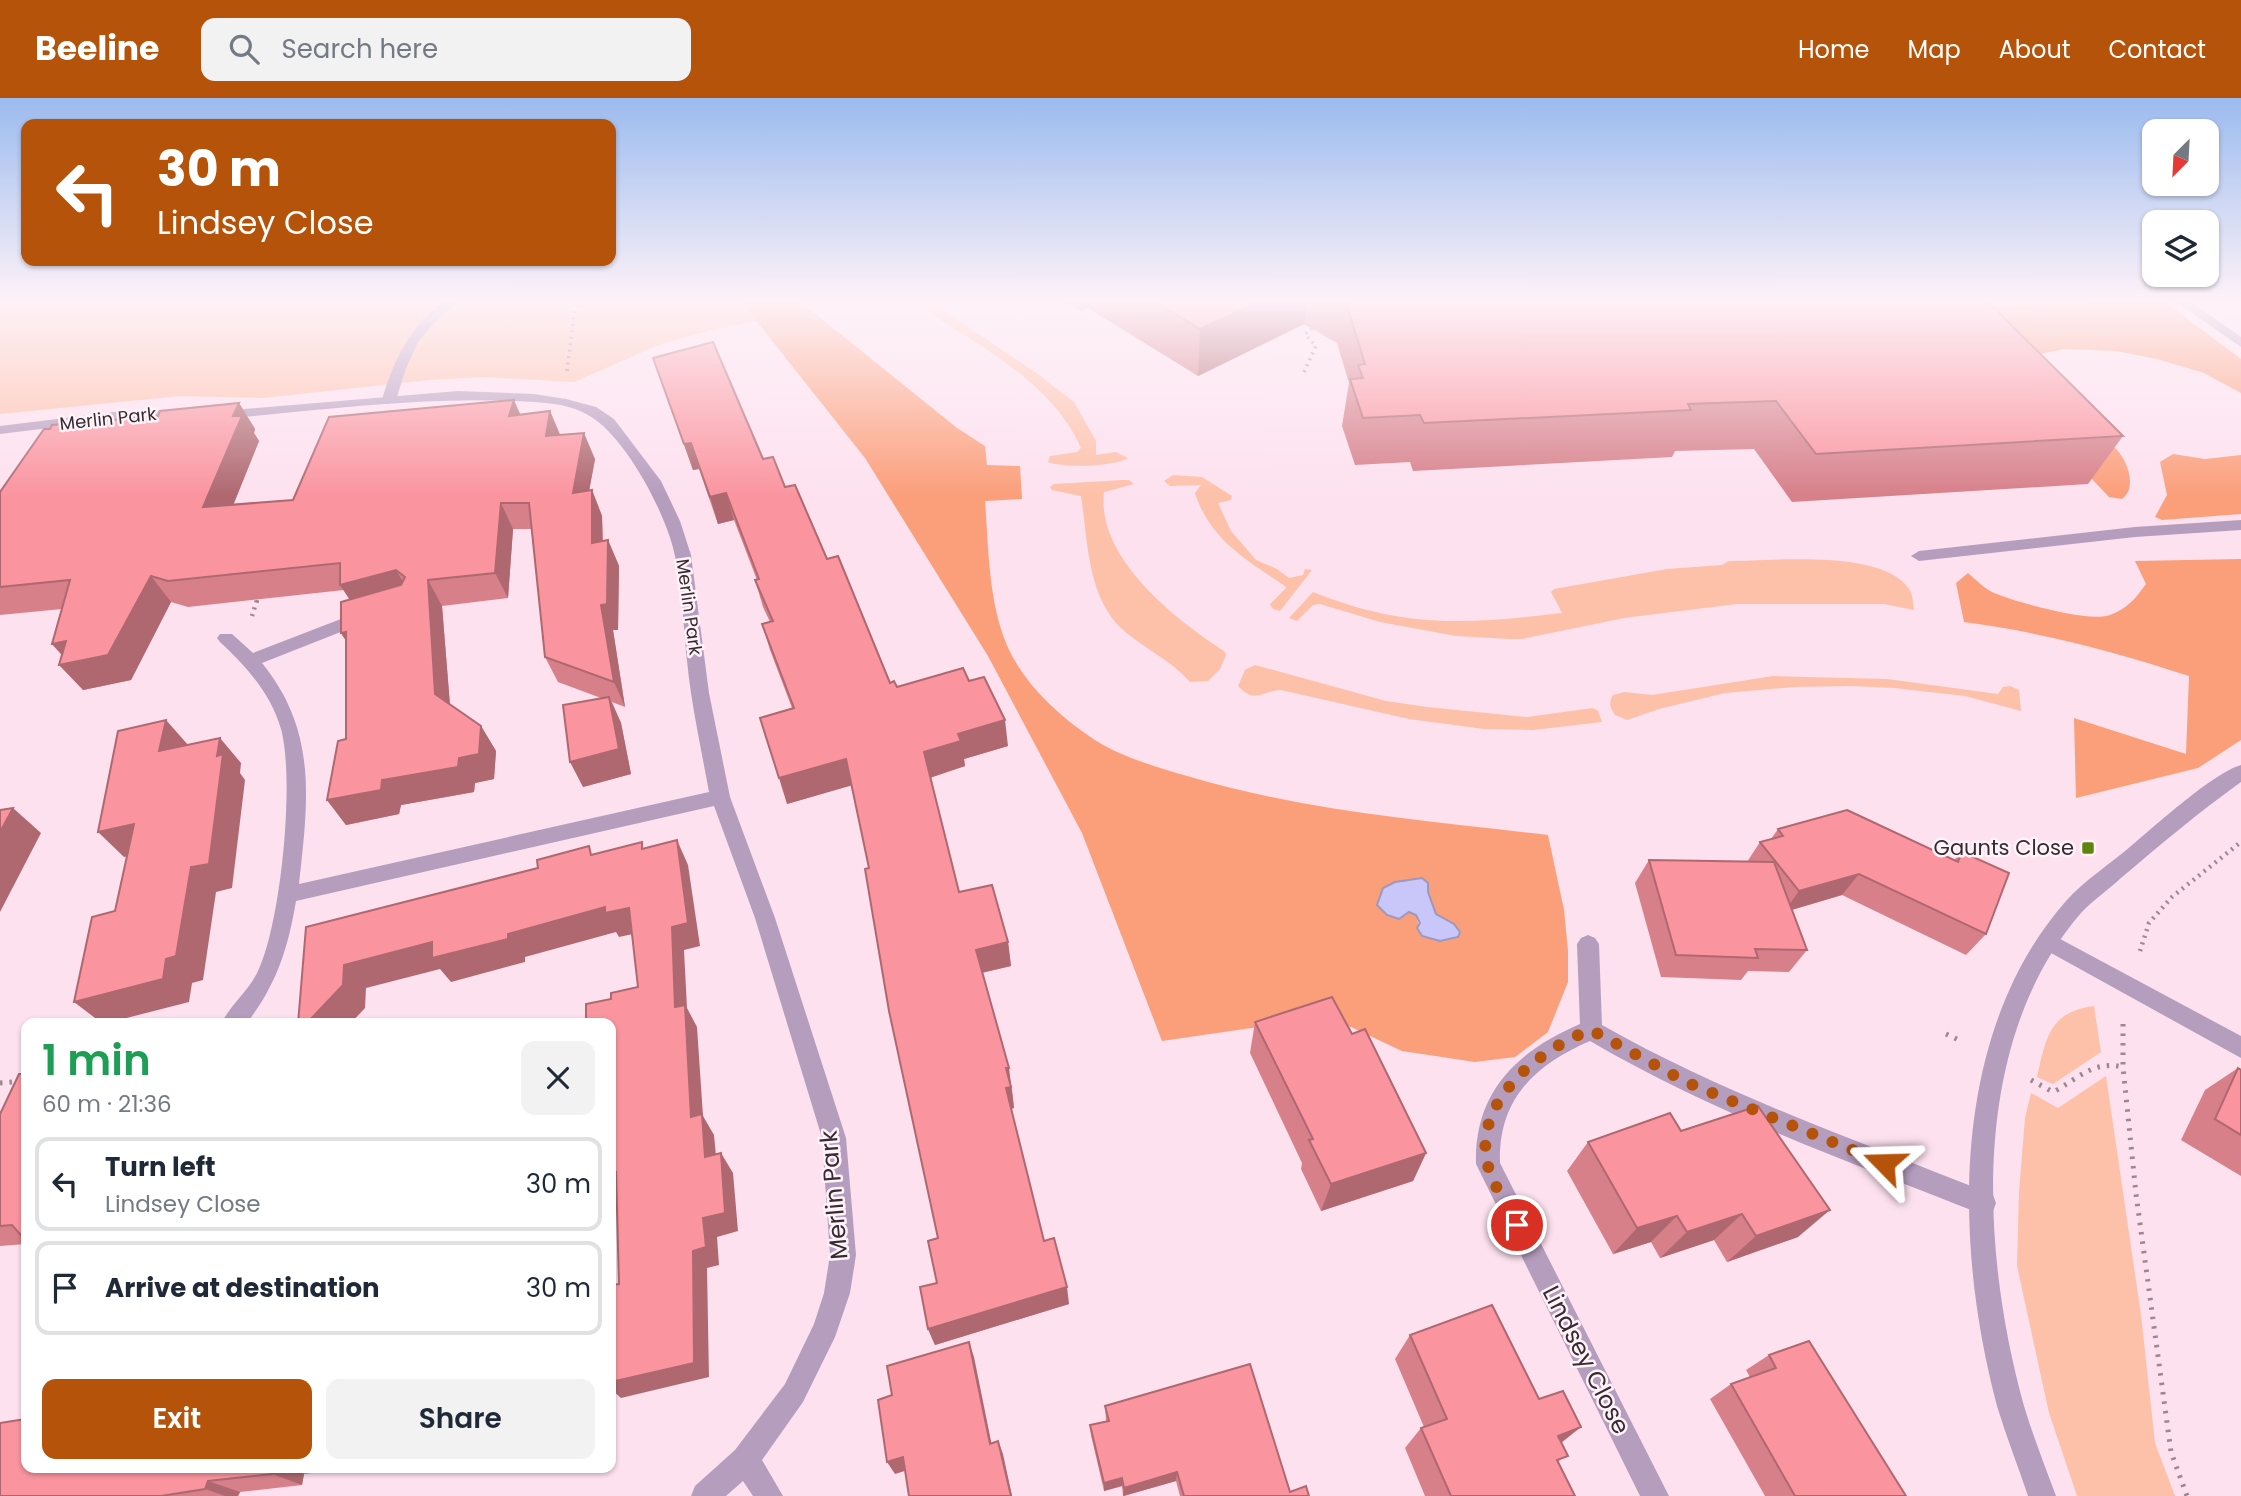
<!DOCTYPE html>
<html lang="en">
<head>
<meta charset="utf-8">
<style>
	:root { --surface:#fff; --page:#f2f2f3; --text:#1f2937; --muted:#747a83; --line:#e0e1e3; --accent:#b45309 }
	body { margin:0; font-family:Poppins,sans-serif; background:var(--page); color:var(--text); height:100vh; display:flex; flex-direction:column; font-size:26px; white-space:nowrap }
	* { box-sizing:border-box; margin:0 }
	p { font-size:23px; color:var(--muted) }
	.icon { flex:none; width:38px; height:38px; fill:none; stroke:currentColor; stroke-width:2; stroke-linecap:round; stroke-linejoin:round }
	.map { position:relative; flex:1; overflow:hidden }
	.drawer { position:absolute; left:21px; top:920px; width:595px; height:455px; display:flex; flex-direction:column; background:var(--surface); border-radius:14px; box-shadow:0 2px 5px #0004 }
	.drawer>* { flex:none }
	.banner { position:absolute; left:21px; top:21px; width:595px; height:147px; border-radius:14px; box-shadow:0 2px 5px #0004; background:#b45309; color:#fff; overflow:hidden }
	.needle { width:46px; rotate:204deg }
	.fabs { position:absolute; left:2142px; top:21px; display:grid; gap:14px }
	.fabs a { display:grid; place-items:center; width:77px; height:77px; border-radius:14px; background:var(--surface); box-shadow:0 2px 5px #0004; font-size:35px }
	.pin { position:absolute; display:grid; place-items:center; width:60px; height:60px; color:#fff; margin:-30px; border:4px solid #fff; border-radius:50%; box-shadow:0 2px 7px #0007 }
	.me { position:absolute; width:77px; margin:-38px; rotate:292deg; stroke-linejoin:round; filter:drop-shadow(0 0 5px #0008) }
	.turn { display:flex; align-items:center; gap:24px; height:147px; padding:0 21px; font-size:32px }
	.turn .icon { width:91px; height:91px; stroke-width:2.5 }
	.turn b { display:block; font-size:49px; line-height:60px }
	.round { display:grid; place-items:center; flex:none; width:74px; height:74px; border-radius:14px; background:var(--page) }
	.headline { display:flex; align-items:center; justify-content:space-between; height:119px; padding:0 21px }
	h1 { font-size:42px; font-weight:600; line-height:52px; color:#1e9e55 }
	.cta { display:flex; gap:14px; margin-top:auto; padding:14px 21px }
	.cta a { flex:1; height:80px; border-radius:14px; background:var(--accent); color:#fff; font-size:28px; font-weight:600; line-height:80px; text-align:center }
	.cta a+a { background:var(--page); color:var(--text) }
	ul { padding:0; list-style:none }
	li { display:flex; align-items:center; gap:21px; height:94px; margin:0 14px 10px; padding:0 7px; border:4px solid var(--line); border-radius:14px }
	li div { flex:1 }
	li b { display:block; font-size:26px }
	li em { font-style:normal }
	header { display:flex; align-items:center; gap:42px; box-sizing:border-box; height:98px; padding:0 35px; background:var(--accent); color:#fff }
	header strong { font-size:33px }
	nav { display:flex; gap:38px; margin-inline-start:auto; font-size:24px }
	.search { width:490px; height:63px; background:var(--page); display:flex; align-items:center; gap:18px; box-sizing:border-box; padding:0 24px; border-radius:14px; color:var(--muted); font-size:26px }
	.map>svg:first-child { display:block }
	.green { fill:#fdc1aa }
	.forest { fill:#fb9f7b; fill-rule:evenodd }
	.water { fill:#c9c6fa; stroke:#9d98bd; stroke-width:2 }
	.lines { fill:none; stroke-linecap:round; stroke-linejoin:round }
	.path-far2 { stroke:#9c8892; stroke-width:3.5; stroke-dasharray:2 4.5; stroke-linecap:butt }
	.path-far1 { stroke:#9c8892; stroke-width:4.5; stroke-dasharray:2 5; stroke-linecap:butt }
	.path { stroke:#9c8892; stroke-width:5; stroke-dasharray:2.5 7; stroke-linecap:butt }
	.service { fill:#b59dbe; fill-rule:evenodd }
	.minor { fill:#b59dbe; fill-rule:evenodd }
	.tertiary { fill:#b59dbe; fill-rule:evenodd }
	.wall { fill:#d7808a }
	.shaded-wall { fill:#af6870 }
	.building { fill:#fa95a0; stroke:#af6870; stroke-width:2 }
	.route { stroke:#b45309; stroke-width:12; stroke-dasharray:0 21.6 }
	.poi-dot { fill:#5e860e; stroke:#fff3f9; stroke-width:2.5 }
	.labels { text-anchor:middle; stroke-width:5; stroke-linejoin:round; paint-order:stroke }
	.far-street-label { font-size:18px; fill:#352b30; stroke:#fff3f9 }
	.poi-label { font-size:21px; fill:#352b30; stroke:#fff3f9; text-anchor:end }
	.near-street-label { font-size:24px; fill:#352b30; stroke:#fff3f9 }
</style>
</head>
<body>
<header>
<strong>Beeline</strong>
<div class="search"><svg class="icon" aria-label="search" viewBox="0 0 24 24"><circle cx="10" cy="10" r="6"/><path d="M15 15l6 6"/></svg>Search here</div>
<nav><a>Home</a><a>Map</a><a>About</a><a>Contact</a></nav>
</header>
<div class="map">
<svg width="2241" height="1398" viewBox="0 0 2241 1398">
	<rect width="100%" height="100%" fill="#fde1ef"/>
	<g class="green">
		<path d="M0,201H739L757,223L707,233L656,248L574,284L483,279L429,282L262,300L180,298L0,316Z"/>
		<path d="M934,206L1035,274L1074,304L1096,343V357L1116,354L1128,360C1114,369 1062,370 1048,364L1050,358L1077,354L1081,350C1060,301 1013,268 969,240C954,230 936,221 924,209Z"/>
		<path d="M1173,377L1202,379L1232,398L1231,402L1218,405L1231,433L1256,462L1277,471L1289,480L1303,477L1305,471L1312,472L1280,513L1273,511L1270,506L1286,490L1285,488C1247,462 1210,442 1195,395L1201,387L1170,388L1164,383Z"/>
		<path d="M1122,382H1129L1134,386L1104,394C1096,460 1176,522 1224,553L1226,557L1220,571L1208,583L1190,584C1171,562 1143,550 1122,531C1087,498 1088,443 1081,398L1052,392L1050,389L1054,386Z"/>
		<path d="M1729,463C1772,463 1883,451 1909,491C1913,496 1913,506 1914,512L1884,506H1737L1624,520L1522,541H1509L1456,538L1380,524L1320,506L1313,507L1297,523L1289,520L1313,494C1405,531 1466,526 1562,515L1551,494L1554,491L1667,471L1722,467Z"/>
		<path d="M1255,567L1386,603L1427,609L1527,619L1593,610L1598,613L1602,624L1533,632L1484,631L1409,621L1281,592C1264,592 1255,607 1238,588L1245,572Z"/>
		<path d="M1773,578L1887,581L1998,596L2003,589L2010,588L2019,592L2021,613L1965,598L1894,590L1851,588L1795,589L1725,595L1659,611L1627,622L1615,617C1610,610 1608,605 1613,597L1625,594L1652,597Z"/>
		<path d="M2094,908L2101,954L2053,986L2037,979C2046,940 2049,914 2094,908Z"/>
		<path d="M2106,978L2141,1217L2155,1345L2175,1398H2077L2049,1315L2017,1168L2019,1094L2025,1020L2031,995L2058,1010Z"/>
	</g>
	<g class="forest">
		<path d="M739,201H797L957,330L985,348L987,367L1020,368L1022,401L985,403C989,454 988,507 1010,554C1027,588 1058,617 1089,638C1115,657 1156,669 1187,678C1304,713 1427,723 1548,737L1564,812L1568,853V884L1548,934L1515,959L1475,964L1402,953L1351,929L1313,921L1162,943L1082,735L988,558L865,360ZM1415,781L1428,794L1436,817L1454,826L1460,834L1458,839L1440,843L1422,838L1416,817L1409,814L1399,821L1395,784Z"/>
		<path d="M2161,201L2241,261V295L2204,275L2157,261L2116,253L2064,251L2026,259C2047,284 2066,315 2090,336C2097,342 2107,342 2114,349C2127,360 2138,390 2122,401L2109,399L1931,211Z"/>
		<path d="M2173,356L2205,361L2241,357V416L2162,422L2155,419L2167,397L2160,364Z"/>
		<path d="M2241,461V642L2198,670L2076,700L2074,620L2186,656L2189,578C2116,554 2041,534 1964,524L1956,485L1968,475C1976,482 1985,491 1994,495C2016,504 2089,525 2110,517C2127,511 2136,500 2146,486L2135,463Z"/>
	</g>
	<path class="water" d="M1422,780L1428,785V794L1436,816L1454,826L1460,834L1458,839L1440,843L1422,838L1417,830L1420,825L1416,817L1409,814L1399,821L1387,817L1377,807L1383,790L1395,784Z"/>
	<g class="lines">
		<g class="path-far2">
			<path d="M567,273L576,201"/>
			<path d="M1304,274L1316,248L1305,236L1315,228"/>
			<path d="M257,504L259,496"/>
		</g>
		<g class="path-far1">
			<path d="M252,518L257,502"/>
			<path d="M2140,853L2149,825L2172,799L2241,744"/>
		</g>
		<g class="path">
			<path d="M2123,926V969L2136,1096L2171,1354L2187,1398"/>
			<path d="M1946,936L1963,944"/>
			<path d="M2031,982L2053,994C2078,981 2093,962 2123,969"/>
			<path d="M0,985L26,983"/>
		</g>
		<g class="service">
			<path d="M447,201H462L434,225L418,244L406,270L396,302L389,306L384,305L382,302C394,260 411,227 447,201Z"/>
			<path d="M2172,201H2187L2241,239V249Z"/>
			<path d="M2241,422V432L2135,439L1919,463L1911,458L1919,453L2135,429Z"/>
		</g>
		<g class="minor">
			<path d="M458,293L534,296L566,301L596,309L614,321L661,383L680,423L691,457L709,595L730,699L775,820L846,1040L856,1157L850,1195L835,1239L803,1304L762,1362L783,1398H753L743,1383L726,1398H691L695,1388L735,1352L785,1286L814,1226L824,1195L830,1157L822,1040L755,820L714,708L296,803C288,851 276,888 246,926H221C230,907 249,893 258,873C281,825 295,682 281,631C271,596 246,568 220,544L217,540L220,536H232L253,555L359,514H371L373,518L371,522L262,565C318,634 308,703 299,786L709,694C703,661 696,628 691,595C684,550 684,503 675,458C667,417 625,337 588,317C567,304 535,304 510,303C414,299 316,313 220,321L213,317L220,313Z"/>
			<path d="M183,311L188,312L190,315L188,318L114,322L0,336V328L114,314Z"/>
			<path d="M2049,835L2241,938V960L2042,850L2038,844L2042,838Z"/>
			<path d="M1588,837L1595,840L1599,846L1602,927C1727,998 1860,1043 1993,1097L1996,1105L1993,1113L1984,1117C1850,1064 1715,1016 1590,943C1534,967 1498,1002 1500,1065L1669,1398H1640L1476,1066C1474,994 1517,953 1580,926L1577,846L1581,840Z"/>
		</g>
		<path class="tertiary" d="M2241,667V684C2199,714 2160,747 2121,780C2108,792 2093,802 2081,815C1969,944 1981,1153 2024,1308C2033,1338 2045,1368 2056,1398H2028C2018,1368 2006,1338 1997,1308C1954,1146 1949,936 2066,803C2085,782 2110,766 2131,748C2155,728 2213,675 2241,667Z"/>
	</g>
	<g class="wall">
		<path d="M1062,201H1985L2123,338L2088,386L1792,404L1754,351L1675,353L1672,359L1413,373L1410,364L1355,367L1342,328L1349,285L1337,245L1304,226L1198,278L1088,210L1081,213Z"/>
		<path d="M653,260L763,361L785,389L827,461L890,585L897,589L969,583L1008,648L964,661L965,668L930,680L959,794L1008,844L1011,868L982,875L1012,991L1014,1010L1011,1011L1044,1143L1069,1206L935,1247L928,1231L937,1185L938,1140L869,770L851,687L787,706L792,610L770,552L762,526L770,524L763,509L755,482H757L734,422L718,426L699,371L693,372Z"/>
		<path d="M239,305L255,331L254,335L259,343L233,407L293,402L520,317L550,313L560,337L595,361L589,392H592L602,418L603,443L608,442L619,468L618,532H613L625,609L612,604L621,625L631,676L583,689L601,600L558,584L545,559L532,431H513L508,500L442,508L450,606L481,628L496,653L494,681L475,685L474,694L401,707L399,716L346,727L327,702L346,641V543L341,535L350,501L344,492L188,509L171,504L131,582L83,592L62,557L52,546L62,511L0,517V394L158,318Z"/>
		<path d="M1778,731L1954,762L1962,754L1986,836L1966,857L1842,797L1792,812L1807,852L1789,874L1748,873L1741,882L1661,879L1635,785L1649,762L1747,764L1760,744L1771,741Z"/>
		<path d="M1255,924L1352,936L1426,1055L1413,1083L1321,1113L1301,1071L1302,1065L1250,955Z"/>
		<path d="M2238,970L2241,972V1078L2181,1042L2205,992Z"/>
		<path d="M26,976V1146L0,1148V1016Z"/>
		<path d="M1681,1033L1798,1139L1727,1164L1714,1142L1660,1160L1651,1144L1613,1156L1567,1073L1588,1044Z"/>
		<path d="M1410,1237L1561,1345L1559,1365L1575,1398H1425L1405,1350L1421,1330L1424,1329L1395,1261Z"/>
		<path d="M1769,1257L1906,1398H1765L1710,1301L1731,1286L1750,1279L1746,1272Z"/>
		<path d="M1105,1308L1290,1394L1309,1398H1180L1176,1383L1124,1398H1123L1122,1388L1104,1393L1091,1337L1090,1327L1106,1323Z"/>
		<path d="M26,1370H351L304,1376L302,1387L240,1394L238,1398H0Z"/>
	</g>
	<g class="shaded-wall">
		<path d="M1080,201H1088V210L1081,213Z"/>
		<path d="M1265,201H1308L1304,226L1198,278L1200,231Z"/>
		<path d="M514,302L525,327L509,318Z"/>
		<path d="M239,305L255,331L254,335L259,343L222,435L203,409L233,318Z"/>
		<path d="M550,313L561,339L546,338Z"/>
		<path d="M584,335L595,361L584,421L573,395Z"/>
		<path d="M691,345L699,371L693,372L684,346Z"/>
		<path d="M592,392L602,418L603,471L592,445Z"/>
		<path d="M726,395L734,422L718,426L710,399Z"/>
		<path d="M501,405L513,431L508,500L495,475Z"/>
		<path d="M608,442L619,468L618,532H613L625,609L614,584L601,507Z"/>
		<path d="M396,472L412,498L357,513L340,487Z"/>
		<path d="M151,478L171,504L131,582L83,592L59,567L69,565L52,546Z"/>
		<path d="M428,482L442,508L451,621L435,596Z"/>
		<path d="M346,534L358,561L341,535Z"/>
		<path d="M609,599L621,625L631,676L583,689L570,664Z"/>
		<path d="M166,622L189,648L159,653Z"/>
		<path d="M1005,622L1008,648L964,661L965,668L929,680L924,654L958,636Z"/>
		<path d="M481,628L496,653L494,681L475,685L474,694L401,707L399,716L346,727L327,702L382,682L459,660Z"/>
		<path d="M220,640L241,665L240,675L245,682L232,790L216,794L203,882L192,885L189,904L103,926L74,904L191,769Z"/>
		<path d="M846,661L853,687L787,706L779,680Z"/>
		<path d="M13,710L41,735L0,814V734Z"/>
		<path d="M134,726L159,751L124,759L98,734Z"/>
		<path d="M677,742L688,767L700,848L684,852L687,910L697,929L703,1018L714,1037L718,1079L705,1059L691,1019L675,909L672,829Z"/>
		<path d="M1859,776L1842,797L1784,814L1799,793Z"/>
		<path d="M605,809L629,810L642,834L619,839L616,834L525,859V864L451,884L440,871L366,890L365,910L350,926H306L344,867L432,844L508,836Z"/>
		<path d="M1008,844L1011,868L980,875L976,852Z"/>
		<path d="M1006,970H1009L1014,1010L1009,1011L1006,990Z"/>
		<path d="M721,1055L733,1075L738,1133L717,1139L719,1167L707,1170L709,1279L621,1300L611,1291V1284L693,1153Z"/>
		<path d="M1426,1055L1413,1083L1321,1113L1331,1086Z"/>
		<path d="M616,1074L618,1097L611,1088V1075Z"/>
		<path d="M1830,1112L1798,1139L1727,1164L1756,1138Z"/>
		<path d="M1742,1116L1714,1142L1660,1160L1687,1134Z"/>
		<path d="M1677,1118L1651,1144L1613,1156L1637,1130Z"/>
		<path d="M1067,1189L1069,1206L935,1247L928,1231Z"/>
		<path d="M969,1244L974,1259L994,1358L990,1346Z"/>
		<path d="M1581,1329L1556,1349L1558,1338Z"/>
		<path d="M998,1343L1003,1356L1012,1398H1011Z"/>
		<path d="M903,1359L911,1371L895,1376L887,1364Z"/>
		<path d="M273,1370H288L304,1376L302,1387L272,1376Z"/>
		<path d="M1177,1374L1176,1383L1123,1398L1124,1390Z"/>
		<path d="M1122,1380V1388L1104,1393V1385Z"/>
		<path d="M208,1383L240,1394L238,1398H225L205,1391Z"/>
	</g>
	<g class="building">
		<path d="M1150,201H1265L1200,231Z"/>
		<path d="M1345,201H1985L2123,338L1816,356L1776,303L1688,306L1691,312L1424,325L1420,317L1363,320L1350,281L1363,280L1358,267L1365,266Z"/>
		<path d="M713,244L763,361L773,359L785,389L795,387L827,461L838,458L890,585L894,583L897,589L963,570L969,583L984,579L1005,622L958,636L961,643L924,654L959,794L992,787L1008,844L976,852L1009,970H1006L1011,989L1006,990L1044,1143L1054,1140L1067,1189L928,1231L920,1189L937,1185L928,1143L938,1140L889,913L865,771L869,770L846,661L779,680L760,620L794,610L762,526L773,523L755,482L759,481L726,395L710,399L691,345L684,346L653,260Z"/>
		<path d="M514,302L509,318L550,313L546,338L584,335L573,395L592,392V445L608,442L607,506L601,507L614,584L545,559L529,405H501L495,475L428,482L435,596L481,628L479,656L459,660L458,669L382,682L381,692L327,702L338,643L346,641V534L341,535V504L401,487L405,479L396,472L340,487V465L168,483L151,478L108,557L59,567L66,543L52,546L70,482L0,489V394L44,331H50L52,327L158,318L160,313L239,305L233,318H242L203,409L293,402L329,319Z"/>
		<path d="M609,599L619,651L570,664L563,607Z"/>
		<path d="M166,622L159,653L220,640L217,658L223,656L209,766L191,769L176,858L166,861L163,881L74,904L92,819L115,813L134,726L98,734L118,633Z"/>
		<path d="M13,710L0,734V712Z"/>
		<path d="M1847,712L1958,764L1962,754L2009,775L1986,836L1859,776L1799,793L1760,744L1783,738L1778,731Z"/>
		<path d="M677,742L688,825L672,829L675,909L685,907L691,1019L702,1016L705,1059L721,1055L725,1115L703,1120L706,1149L693,1153L694,1265L611,1284V1187L619,1186L616,1074L611,1075V926H586V906L611,901V895L638,889L629,810L605,815V809L508,836V841L432,860V844L344,867L343,887L306,926H298L306,829L538,770L537,762L589,748L591,757L642,744V751Z"/>
		<path d="M1649,762L1774,764L1807,852L1755,851L1758,860L1676,857Z"/>
		<path d="M1332,899L1352,936L1365,931L1426,1055L1331,1086L1309,1042L1313,1041L1255,924Z"/>
		<path d="M2238,970L2241,972V1037L2215,1021Z"/>
		<path d="M19,976H26V1143L12,1127L0,1128V1016Z"/>
		<path d="M1758,1008L1830,1112L1756,1138L1742,1116L1687,1134L1677,1118L1637,1130L1588,1044L1670,1015L1681,1033Z"/>
		<path d="M1492,1207L1539,1301L1563,1293L1581,1329L1558,1338L1568,1358L1557,1362L1575,1398H1451L1421,1330L1447,1321L1410,1237Z"/>
		<path d="M1809,1243L1906,1398H1795L1731,1286L1776,1270L1769,1257Z"/>
		<path d="M969,1244L990,1346L998,1343L1011,1398H909L903,1359L887,1364L878,1302L892,1297L887,1268Z"/>
		<path d="M1250,1266L1290,1394L1306,1388L1309,1398H1184L1177,1374L1124,1390L1122,1380L1104,1385L1090,1327L1109,1323L1105,1308Z"/>
		<path d="M26,1321V1370H273L272,1376L208,1383L205,1391L161,1398H0V1325Z"/>
	</g>
	<linearGradient id="sky" x2="0" y2="1"><stop stop-color="#9bbbef"/><stop offset="0.51" stop-color="#fef2f8"/><stop offset="1" stop-color="#fef2f8" stop-opacity="0"/></linearGradient>
	<rect width="2241" height="397" fill="url(#sky)"/>
	<g class="lines">
		<path class="route" d="M1517,1127C1507,1107 1492,1086 1487,1064C1474,1002 1541,950 1591,932L1688,985L1884,1065"/>
	</g>
	<rect class="poi-dot" x="2081" y="743" width="14" height="14" rx="3.5"/>
	<g class="labels">
		<g class="far-street-label">
			<text transform="translate(108 321) rotate(-6)" y="6">Merlin Park</text>
			<text transform="translate(689 509) rotate(82)" y="6">Merlin Park</text>
		</g>
		<g class="poi-label">
			<text x="2074" y="757">Gaunts Close</text>
		</g>
		<g class="near-street-label">
			<text transform="translate(834 1097) rotate(-95)" y="8">Merlin Park</text>
			<text transform="translate(1586 1262) rotate(63)" y="8">Lindsey Close</text>
		</g>
	</g>
</svg>
<div class="fabs">
<a><svg class="needle" viewBox="-14 -14 28 28"><path d="M0-13l5 13h-10z" fill="#e53935"/><path d="M0 13l5-13h-10z" fill="#747a83"/></svg></a>
<a><svg class="icon" aria-label="layers" viewBox="0 0 24 24"><path d="M12 4l9 5-9 5-9-5zM3 14l9 5 9-5"/></svg></a>
</div>
<div class="pin" style="left:1517px;top:1127px;background:#d93025"><svg class="icon" aria-label="arrive" viewBox="0 0 24 24"><path d="M6 21V4h12l-3 4 3 4H6"/></svg></div>
<svg class="me" style="left:1884px;top:1065px" viewBox="-20 -20 40 40"><path d="M0-17L14 15 0 8-14 15z" fill="#b45309" stroke="#fff" stroke-width="4"/></svg>
<div class="banner">
<div class="turn"><svg class="icon" aria-label="left" viewBox="0 0 24 24"><path d="M17 20v-9H6M10 6l-5 5 5 5"/></svg><div><b>30 m</b>Lindsey Close</div></div>
</div>
<section class="drawer">
<div class="headline"><div><h1>1 min</h1><p>60 m · 21:36</p></div><a class="round"><svg class="icon" aria-label="close" viewBox="0 0 24 24"><path d="M6 6l12 12M18 6L6 18"/></svg></a></div>
<ul>
<li><svg class="icon" aria-label="left" viewBox="0 0 24 24"><path d="M17 20v-9H6M10 6l-5 5 5 5"/></svg><div><b>Turn left</b><p>Lindsey Close</p></div><em>30 m</em></li>
<li><svg class="icon" aria-label="arrive" viewBox="0 0 24 24"><path d="M6 21V4h12l-3 4 3 4H6"/></svg><div><b>Arrive at destination</b></div><em>30 m</em></li>
</ul>
<div class="cta"><a>Exit</a><a>Share</a></div>
</section>
</div>
</body>
</html>
